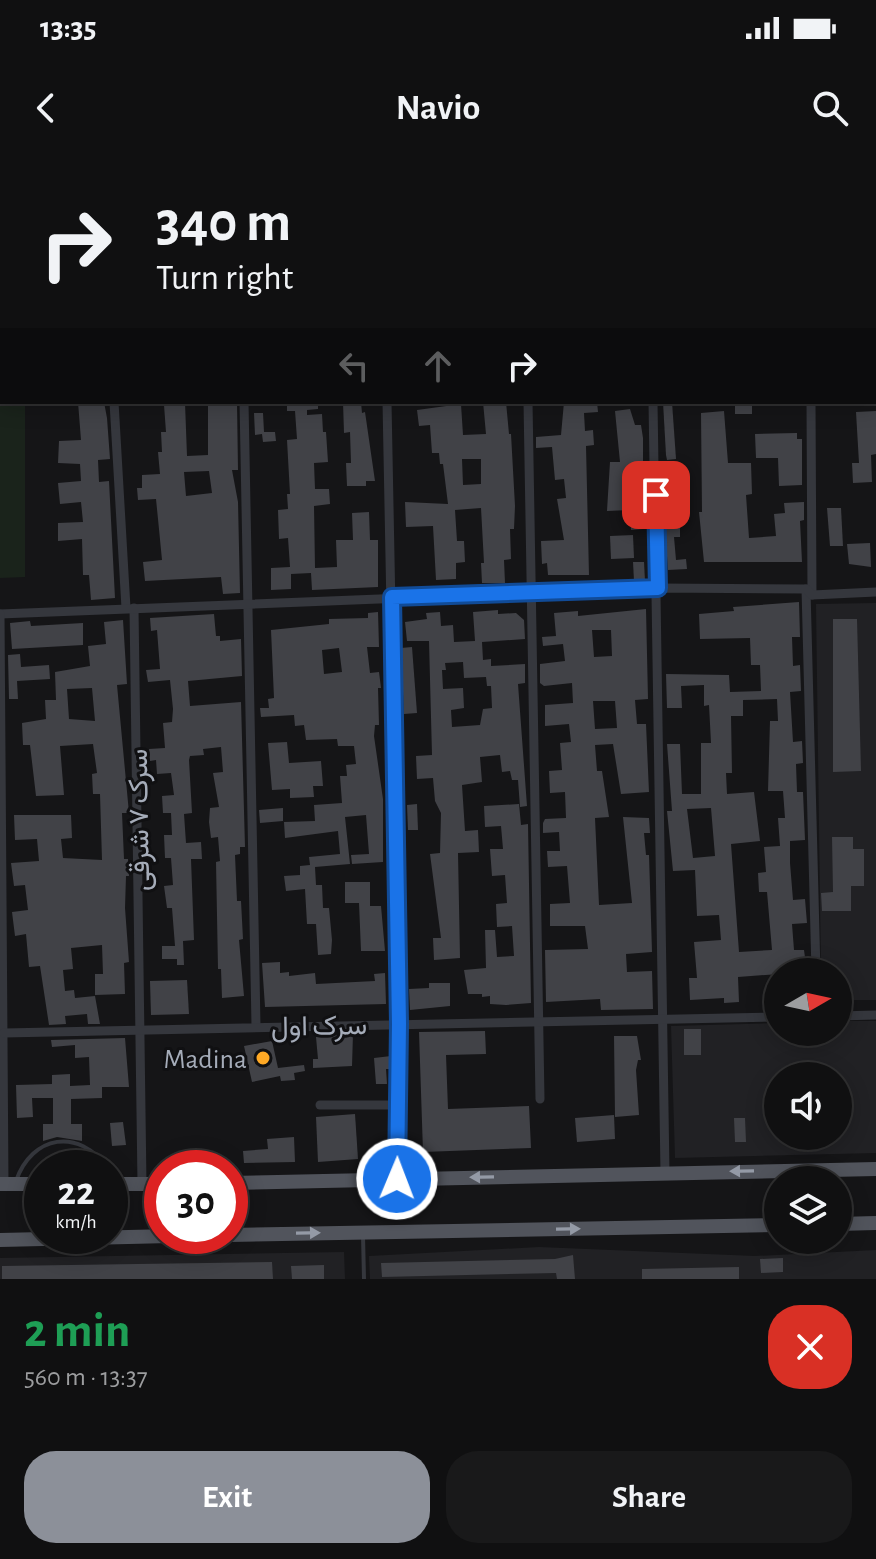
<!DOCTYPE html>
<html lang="en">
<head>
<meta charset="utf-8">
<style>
	:root { --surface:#101011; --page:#19191a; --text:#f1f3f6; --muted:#9c9d9f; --line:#303031; --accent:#8c9099 }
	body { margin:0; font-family:"Alegreya Sans",Vazirmatn,sans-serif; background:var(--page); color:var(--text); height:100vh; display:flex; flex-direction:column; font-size:30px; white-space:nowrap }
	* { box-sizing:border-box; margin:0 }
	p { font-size:26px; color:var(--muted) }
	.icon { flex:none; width:44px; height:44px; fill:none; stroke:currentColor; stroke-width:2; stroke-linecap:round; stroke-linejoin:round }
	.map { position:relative; height:1119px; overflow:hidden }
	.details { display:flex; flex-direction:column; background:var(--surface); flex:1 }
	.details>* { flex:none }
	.guide { position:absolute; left:0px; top:0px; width:876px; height:244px; box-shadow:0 4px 20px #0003,0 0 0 2px var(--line); background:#101011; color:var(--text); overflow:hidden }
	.needle { width:52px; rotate:81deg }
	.tools { position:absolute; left:764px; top:798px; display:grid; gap:16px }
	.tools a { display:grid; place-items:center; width:88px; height:88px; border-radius:50%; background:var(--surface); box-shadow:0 4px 20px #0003,0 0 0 2px var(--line); font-size:40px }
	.speed { position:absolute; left:24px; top:990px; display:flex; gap:16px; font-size:40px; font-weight:700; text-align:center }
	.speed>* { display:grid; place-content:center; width:104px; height:104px; border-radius:50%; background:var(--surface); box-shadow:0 4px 20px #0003,0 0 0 2px var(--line); line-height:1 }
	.speed small { font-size:20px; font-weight:400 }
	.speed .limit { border:12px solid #d22; background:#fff; color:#111 }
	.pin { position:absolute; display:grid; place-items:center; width:68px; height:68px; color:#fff; margin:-34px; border-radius:16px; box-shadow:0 4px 12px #0006 }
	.me { position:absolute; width:88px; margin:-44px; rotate:1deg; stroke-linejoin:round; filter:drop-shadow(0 0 6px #0008) }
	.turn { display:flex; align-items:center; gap:28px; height:168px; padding:0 24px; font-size:36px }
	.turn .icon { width:104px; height:104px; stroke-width:2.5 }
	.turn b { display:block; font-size:56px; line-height:68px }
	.lanes { display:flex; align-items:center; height:76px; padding:0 24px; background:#0003; justify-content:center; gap:40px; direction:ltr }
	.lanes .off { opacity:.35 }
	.round { display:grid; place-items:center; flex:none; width:84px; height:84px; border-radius:32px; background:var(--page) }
	.overview { display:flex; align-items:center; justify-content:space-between; height:136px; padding:0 24px }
	h1 { font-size:48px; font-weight:600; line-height:60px; color:#1e9e55 }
	.cta { display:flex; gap:16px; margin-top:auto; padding:16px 24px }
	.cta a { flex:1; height:92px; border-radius:32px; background:var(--accent); color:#fff; font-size:32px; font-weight:600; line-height:92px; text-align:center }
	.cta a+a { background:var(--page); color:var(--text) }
	.status { display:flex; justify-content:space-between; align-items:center; height:56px; padding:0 40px; background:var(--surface); direction:ltr }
	.status svg { height:22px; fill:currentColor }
	header { display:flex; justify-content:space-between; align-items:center; height:104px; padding:0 24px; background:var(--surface); font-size:36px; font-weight:600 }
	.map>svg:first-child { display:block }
	.built { fill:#212124; fill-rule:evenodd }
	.green { fill:#1a231b }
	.building { fill:#414247; fill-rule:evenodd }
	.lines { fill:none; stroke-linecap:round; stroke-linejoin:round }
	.service { stroke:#35373d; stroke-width:4 }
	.minor { stroke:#35373d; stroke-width:9 }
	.tertiary { stroke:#35373d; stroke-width:11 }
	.primary { stroke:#51545c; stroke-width:14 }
	.oneway { fill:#949aa6 }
	.route-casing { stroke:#114b97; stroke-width:20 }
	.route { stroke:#1a73e8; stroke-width:14 }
	.poi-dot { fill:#ffa925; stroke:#101012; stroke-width:3 }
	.labels { text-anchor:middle; stroke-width:6; stroke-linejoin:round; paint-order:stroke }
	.street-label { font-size:28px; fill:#a5acb9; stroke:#101012 }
	.poi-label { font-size:28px; fill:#a5acb9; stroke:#101012; text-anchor:end }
</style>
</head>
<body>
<div class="status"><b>13:35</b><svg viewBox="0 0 49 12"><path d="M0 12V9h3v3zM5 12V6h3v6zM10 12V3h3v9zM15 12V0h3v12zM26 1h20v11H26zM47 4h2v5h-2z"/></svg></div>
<header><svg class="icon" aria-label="back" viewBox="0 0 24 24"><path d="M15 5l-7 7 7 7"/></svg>Navio<svg class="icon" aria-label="search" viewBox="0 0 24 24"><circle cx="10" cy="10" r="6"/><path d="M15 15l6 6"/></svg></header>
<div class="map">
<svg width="876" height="1119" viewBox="0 0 876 1119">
	<rect width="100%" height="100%" fill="#151517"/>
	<g class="built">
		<path d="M0,0H207L2,2V172Z"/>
		<path d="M876,443V840H838V812H821L816,444Z"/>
		<path d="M838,861H876V993L675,998L671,866L778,863V872H838ZM778,916H838V976H778Z"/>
		<path d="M539,1087L755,1096L876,1090V1119H370L369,1096Z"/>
		<path d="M344,1092L345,1119H0V1098Z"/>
	</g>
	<path class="green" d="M0,221L2,242H25V417L0,418Z"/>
	<g class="building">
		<path d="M78,242H104L107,258L110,299L98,300L99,322L109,321L115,438L91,440L89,415H83L82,379L58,381V363L83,362L81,342L60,344L58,323L81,321L80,304L58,303L59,281L81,280Z"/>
		<path d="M208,242H237L238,310H232L238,342L240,433L223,434L221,417L145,421L143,402L162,400L158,359L156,339L138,340L137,328H142V315L160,314L158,292H162L161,272H166L164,245L185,243L187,296L208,295ZM209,311L212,333L186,336L184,312Z"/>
		<path d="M287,242H318V249L307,250V255L322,254L323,272H326L328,302L314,303L315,329H329L330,344L314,346L315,408L337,407L336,380H353L352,353L369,352L370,380H378V427L312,430L311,413L291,414V429L271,430V408L290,407L288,378L279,379L278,350L288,349L287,334H290L287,280L297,279L295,251H287Z"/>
		<path d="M343,242H361L362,253L365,252L375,321H366V326H347L346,303H351L350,272L344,273Z"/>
		<path d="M483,242H506L509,274H511L515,346L514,369H510L511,399L504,400L505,423H482L481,403H484L481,348L455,350L457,381H464L465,402L456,403V419L436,420L433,366L406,367L405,342L448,344L443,304H440L439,293H432L430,265L419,266L417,250L461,244L463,275L486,274ZM462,299H481V324L463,325Z"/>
		<path d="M564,242H597L598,252L584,253L585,271L593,270L594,285L586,286L589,415H548L547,403L542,404L541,381L564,380L557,339L566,338L564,319L555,320L552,287L536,288V277L561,275Z"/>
		<path d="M663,242H672L676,299L667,300L666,295Z"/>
		<rect x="735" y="242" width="17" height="12"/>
		<path d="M630,249L635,265H641L643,278V369L631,370L630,350L607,351L610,302H620L615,251Z"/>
		<path d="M724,251L728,303H751L752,334L746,335L749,378L776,376L774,354L785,353L784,343L804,342V360L800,361L802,402H704L699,352H702L701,253Z"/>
		<path d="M876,251V294L871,295L872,322L853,323L852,303H859L856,252Z"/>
		<path d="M254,253H263L264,272H275L276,281L263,282L262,274L255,275Z"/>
		<path d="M797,273V279H802V325L779,326L778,298H756L755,274Z"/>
		<path d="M827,348H841L843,386H830Z"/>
		<path d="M664,353H680V377H674L676,400L686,399L687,409L668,410Z"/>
		<path d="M633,375L634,398L611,399L610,376Z"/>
		<path d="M870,383L871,407L849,404L847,384Z"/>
		<path d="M633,402H644L645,421H634Z"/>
		<path d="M799,442L800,477H792L793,506L800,505L801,531L790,532L793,582L802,581L803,603L796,604L797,632H803L805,680L790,681V703L793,740L805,739L807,763L792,764L794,790H804L807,812L738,817L739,842L724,843V838L690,840L689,818H697L694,782L721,780L719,755L697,756L695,710L673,711L667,651H672L667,584H680L682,634H701V583H711L709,545L704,546V525L681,526L682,548H667L666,514L729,515L730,532L761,531L760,505H751L750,478L700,479L699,454L734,451L733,447ZM777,539L778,561H770L768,631H783L785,658H778L780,686L764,687L766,712L758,713L759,732H767L772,790L739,792L731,684L760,681L754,632L727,634L726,613H732L731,556H743V540ZM711,648L715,696L693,698L687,649Z"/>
		<path d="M646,449L648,539L635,540L637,564H646L649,632L621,634L613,584L595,585L597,611H602L609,657L595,658L599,745L632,743L623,657L649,658L650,673H644L646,695H649L652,792L626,794L627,812L652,811L653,849L601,850L600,839L546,842L545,790L588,789L585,766H550V744L570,743L567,706L548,707L547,691H560L559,672L543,673V663L545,659L566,658L565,632L550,633L549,611L562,610L560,583L571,582L569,564L545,566V545L573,543L572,523L544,526L540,523V504L565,501L563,484L543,486L542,477L556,476L554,453L578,451V456ZM592,470H611L612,496L594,497ZM593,541H615L617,568L595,569Z"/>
		<path d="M498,450V454L516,453L524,460L525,479L482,482L483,500L491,499V506L525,504V523L518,524L527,646L520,647L518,620H512L510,611L502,612L500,595L480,597L482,622L462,625L465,671L478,670L479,692L458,693L460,798L434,800L433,778H441L430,694L440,693L441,653L435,641L433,618L417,619L416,596L432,595L429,481H407L405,462L427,459L426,453L440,452L441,466L453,465L454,482L475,481L473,452ZM463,502L464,518L486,517L487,526H491L492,548L483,549L480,565L452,567L451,550L464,548L463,528L443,529L442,510H446L445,503Z"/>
		<path d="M378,452L379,487H367L370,513L379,512L381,528H378L379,565H375L374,576L383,639V702L352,704L351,695L369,694L366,655L345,657L350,704L315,707L316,725H322L323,748H329L332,780L331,794L318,795L316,764H307L305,729L286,731L284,716L300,715V706L310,705L309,697L340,694L338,671L285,678L284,662L315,661L314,645L342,643L340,616H347L346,605L356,604L354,586H338L337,579L306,580L304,565L295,566L294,555L261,557L260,548H269L268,539L274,538L271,470L329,464V459L368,458V453ZM339,488L342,512L324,514L322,490Z"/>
		<path d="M214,454L216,476H220V481L241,479L242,516L188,521L190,546L241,542L245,687H240V694L235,695L237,741H241L243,779L239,780L244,836L222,838L221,809H218L216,702L220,701L218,677L211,678L209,662L210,648L219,647L213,613L223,612L221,587L203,589L204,595L190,596L189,600L192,653L184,654L186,683L201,682L202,699H191L194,780L183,781L184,805H177V799H162V786H175L172,748H167L164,726L173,725L171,698H165L164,675H172L171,653H163L162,636L174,635L171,613L157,614L156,600L150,601L149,589L165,588L163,563L172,562L173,549L170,520L148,522L146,510L160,509L157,470L151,471L150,458Z"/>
		<path d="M833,459H857L861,611L833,612Z"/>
		<path d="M123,460L127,524L117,525L129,653H122L124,699H128L129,716H126L125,748L129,802L124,803L125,834L95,835V814H103L102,785L71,788L73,809L63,810L65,831L74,830L75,838L95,836L100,864H88L87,854L65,856L66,864L49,865L40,806L29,807L26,774L15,776L12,752L28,750L25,725L14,726L11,703L39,701L37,679L15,680L14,655H71L72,678L61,679L63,698L102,700L100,634H93L92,614L97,613L93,584L60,586L64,635L36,636L30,585H23L22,563L46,559L45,540H56L55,512L90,506L88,486L106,484L104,462ZM92,528L95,561L69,559L67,529Z"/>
		<path d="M30,461L31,466L83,463V485L12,489L10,463Z"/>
		<path d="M412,487L417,553L404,554L401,488Z"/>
		<path d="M20,494L21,507L49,505L50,519L17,521L18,539H9L8,495Z"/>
		<path d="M287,582L289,603L321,601L323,626H313L314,637L290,638V629L272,630L268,583Z"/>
		<path d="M417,644L418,670H408L407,645Z"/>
		<path d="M519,644L521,665L528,664L531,843L506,845L490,844V836L482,837V834H468L464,810L486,808L485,770H495L497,797L514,796L512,766L497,767L496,744L507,743L505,715L492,716L490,689H503L501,666L485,667L484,646Z"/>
		<path d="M283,648V661L260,663L259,650Z"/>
		<path d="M832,677H853V689H864V726H851V751H822L821,733L833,732Z"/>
		<path d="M345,722H370V746H381L385,791H361L359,743H345Z"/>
		<path d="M280,802V813L289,812V816L315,813L316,824L375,821L374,814L385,813L386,844L265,847L262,803Z"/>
		<path d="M187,820L189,854L151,855L150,821Z"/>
		<path d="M429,823H450V846L410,850L409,829L429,828Z"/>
		<rect x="684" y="869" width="17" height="26"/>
		<path d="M485,871L486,894L446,895L448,949L529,946L531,988L423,992L419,872Z"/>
		<path d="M353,874L352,906L313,908V899H318L316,877Z"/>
		<path d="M614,876H637L641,900H638L636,910L639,955L615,957Z"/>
		<path d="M125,878L129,927H102V938L71,939V964H82V981L57,977L43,981V964H53V938H32L33,957L17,958L16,925L52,924V915L70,914V926L90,925L89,897L75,898V885L52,887L51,880Z"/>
		<path d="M272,881L278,908L304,905L305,911L294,913L295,920L281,921L280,916L252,922L244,886Z"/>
		<path d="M391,896V909H386L387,924H376L374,898Z"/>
		<path d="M355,954L358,999L318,1002L316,957Z"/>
		<path d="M614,955L615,979L577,982L575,958Z"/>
		<path d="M734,958H745L746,982H735Z"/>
		<path d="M123,962L126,985L112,986L110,963Z"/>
		<path d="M294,977L295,1002L244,1003L243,991L268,989L267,979Z"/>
		<path d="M573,1095L575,1119H557L556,1113L382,1117L381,1103L555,1099Z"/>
		<path d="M783,1098V1112L761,1113L760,1099Z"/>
		<path d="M272,1102L273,1119H2V1106Z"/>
		<path d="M324,1105V1119H292L291,1106Z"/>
		<path d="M739,1107V1119H642V1109Z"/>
	</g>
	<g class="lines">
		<g class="service">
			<path d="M34,0V2"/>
			<path d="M16,1021C32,975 79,967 107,1008"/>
			<path d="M363,1075L364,1119"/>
		</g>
		<g class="minor">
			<path d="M382,0V2"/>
			<path d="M523,0V2"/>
			<path d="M647,0V2"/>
			<path d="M809,0V2"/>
			<path d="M114,242L126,448"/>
			<path d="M244,242L256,866"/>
			<path d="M387,242L399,864L397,1019"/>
			<path d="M528,242L540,939"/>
			<path d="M653,242L665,1013"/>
			<path d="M811,242L812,435"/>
			<path d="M806,429L816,812"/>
			<path d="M134,448L142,1024"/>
			<path d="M0,454L658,428L806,429L812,435L876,432"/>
			<path d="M0,454L4,1024"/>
			<path d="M838,856L876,855"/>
			<path d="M4,873L778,857"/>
			<path d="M320,945H398"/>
		</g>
		<g class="tertiary">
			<path d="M220,0V2"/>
			<path d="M236,0V2"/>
			<path d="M0,190H2"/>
			<path d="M0,205H2"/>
		</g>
		<g class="primary">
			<path d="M230,1023L876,1009"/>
			<path d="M0,1024H42"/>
			<path d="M110,1024H162"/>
			<path d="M838,1064L876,1063"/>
			<path d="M230,1075L778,1065"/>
			<path d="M0,1080L171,1076"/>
		</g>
	</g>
	<defs><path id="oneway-solid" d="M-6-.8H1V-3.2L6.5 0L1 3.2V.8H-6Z" transform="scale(2)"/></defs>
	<g class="oneway">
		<use href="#oneway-solid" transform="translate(742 1011) rotate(179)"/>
		<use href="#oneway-solid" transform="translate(482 1017) rotate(179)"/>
		<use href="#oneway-solid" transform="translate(568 1069) rotate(-1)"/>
		<use href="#oneway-solid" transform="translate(308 1073) rotate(-1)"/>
	</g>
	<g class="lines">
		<g class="route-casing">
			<path id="route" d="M397,1019L399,864L392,437L658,428L656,335"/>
		</g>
		<use href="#route" class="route"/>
	</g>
	<circle class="poi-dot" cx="263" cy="898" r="8"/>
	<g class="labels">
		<g class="street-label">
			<text transform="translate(138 660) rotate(-91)" y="10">سرک ۷ شرقی</text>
			<text transform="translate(319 865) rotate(-1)" y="10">سرک‌ اول</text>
		</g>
		<g class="poi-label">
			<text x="247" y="908">Madina</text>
		</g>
	</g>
</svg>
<div class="tools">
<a><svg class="needle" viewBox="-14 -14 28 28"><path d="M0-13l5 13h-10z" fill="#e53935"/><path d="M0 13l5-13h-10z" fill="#9c9d9f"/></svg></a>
<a><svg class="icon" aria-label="sound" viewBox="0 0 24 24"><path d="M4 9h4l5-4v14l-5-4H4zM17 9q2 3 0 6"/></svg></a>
<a><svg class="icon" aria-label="layers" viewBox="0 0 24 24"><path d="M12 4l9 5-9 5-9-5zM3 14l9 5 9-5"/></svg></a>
</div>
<div class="speed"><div>22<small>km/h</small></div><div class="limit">30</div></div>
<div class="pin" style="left:656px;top:335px;background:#d93025"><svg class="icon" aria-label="arrive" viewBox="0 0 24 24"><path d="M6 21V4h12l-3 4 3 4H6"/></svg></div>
<svg class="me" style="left:397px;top:1019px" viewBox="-20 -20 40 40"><circle r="17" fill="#1a73e8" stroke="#fff" stroke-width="3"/><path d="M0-11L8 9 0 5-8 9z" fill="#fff"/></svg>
<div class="guide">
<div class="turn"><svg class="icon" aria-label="right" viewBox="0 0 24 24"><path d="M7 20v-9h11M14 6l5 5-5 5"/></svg><div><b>340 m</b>Turn right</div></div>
<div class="lanes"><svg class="icon off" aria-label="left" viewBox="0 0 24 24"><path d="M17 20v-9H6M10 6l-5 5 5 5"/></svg><svg class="icon off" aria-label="ahead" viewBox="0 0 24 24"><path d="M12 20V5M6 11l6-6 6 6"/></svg><svg class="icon" aria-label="right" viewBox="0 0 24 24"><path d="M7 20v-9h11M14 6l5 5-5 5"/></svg></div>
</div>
</div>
<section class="details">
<div class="overview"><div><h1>2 min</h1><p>560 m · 13:37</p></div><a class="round" style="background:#d93025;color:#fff"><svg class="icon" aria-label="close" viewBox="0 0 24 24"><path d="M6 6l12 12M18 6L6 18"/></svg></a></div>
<div class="cta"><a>Exit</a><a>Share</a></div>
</section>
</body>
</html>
